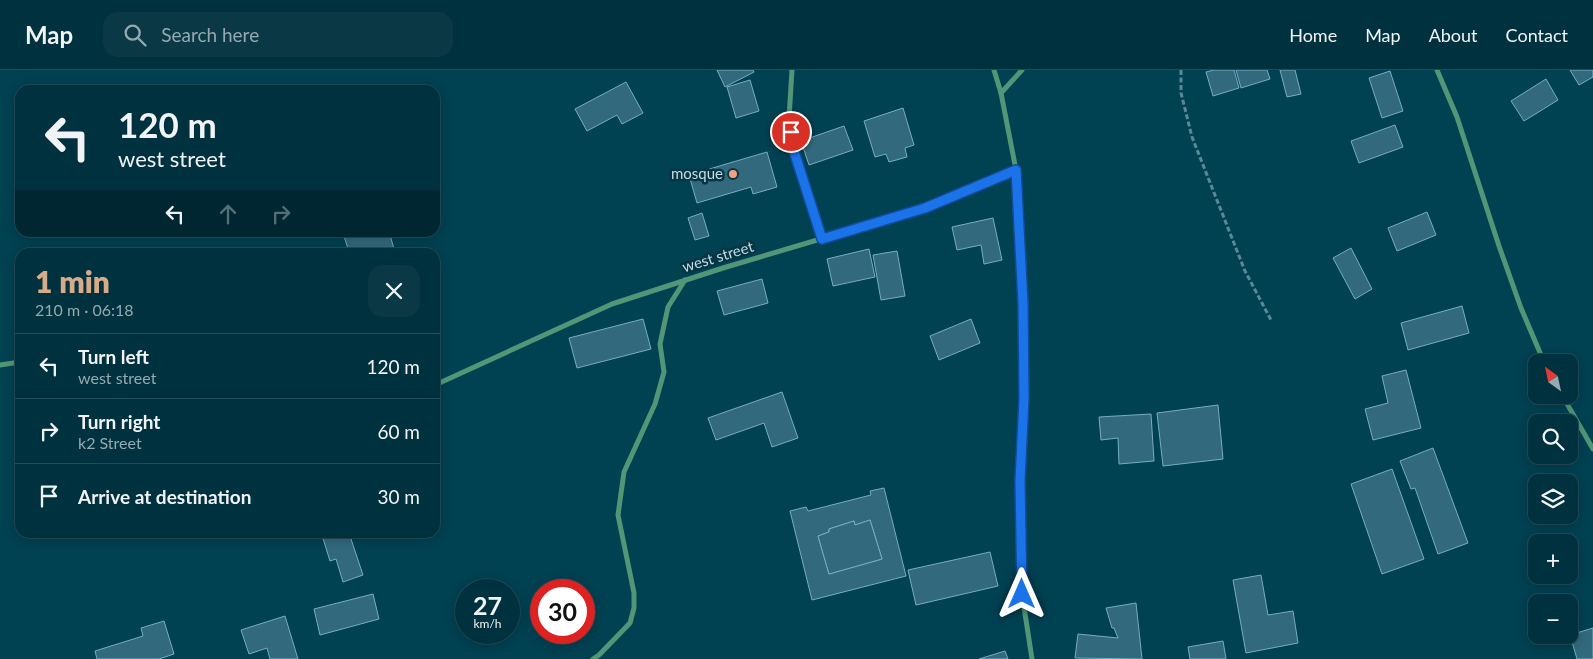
<!DOCTYPE html>
<html lang="en">
<head>
<meta charset="utf-8">
<style>
	:root { --surface:#00313e; --page:#0a3945; --text:#f1f3f6; --muted:#95a9b0; --line:#224c58; --accent:#d6ab8b }
	body { margin:0; font-family:Lato,sans-serif; background:var(--page); color:var(--text); height:100vh; display:flex; flex-direction:column; font-size:19px; white-space:nowrap }
	* { box-sizing:border-box; margin:0 }
	p { font-size:16px; color:var(--muted) }
	.icon { flex:none; width:28px; height:28px; fill:none; stroke:currentColor; stroke-width:2; stroke-linecap:round; stroke-linejoin:round }
	.map { position:relative; flex:1; overflow:hidden }
	.side { position:absolute; left:15px; top:178px; width:425px; height:290px; display:flex; flex-direction:column; background:var(--surface); border-radius:15px; box-shadow:0 2px 12px #0003,0 0 0 1px var(--line) }
	.side>* { flex:none }
	.banner { position:absolute; left:15px; top:15px; width:425px; height:152px; border-radius:15px; box-shadow:0 2px 12px #0003,0 0 0 1px var(--line); background:#00313e; color:var(--text); overflow:hidden }
	.needle { width:32px; rotate:327deg }
	.buttons { position:absolute; left:1528px; top:284px; display:grid; gap:10px }
	.buttons a { display:grid; place-items:center; width:50px; height:50px; border-radius:10px; background:var(--surface); box-shadow:0 2px 12px #0003,0 0 0 1px var(--line); font-size:25px }
	.speed { position:absolute; left:455px; top:509px; display:flex; gap:10px; font-size:25px; font-weight:700; text-align:center }
	.speed>* { display:grid; place-content:center; width:65px; height:65px; border-radius:50%; background:var(--surface); box-shadow:0 2px 12px #0003,0 0 0 1px var(--line); line-height:1 }
	.speed small { font-size:12px; font-weight:400 }
	.speed .limit { border:8px solid #d22; background:#fff; color:#111 }
	.pin { position:absolute; display:grid; place-items:center; width:42px; height:42px; color:#fff; margin:-21px; border:2px solid #fff; border-radius:50%; box-shadow:0 1px 5px #0007 }
	.me { position:absolute; width:55px; margin:-28px; rotate:0deg; stroke-linejoin:round; filter:drop-shadow(0 0 4px #0008) }
	.turn { display:flex; align-items:center; gap:18px; height:105px; padding:0 20px; font-size:22px }
	.turn .icon { width:65px; height:65px; stroke-width:2.5 }
	.turn b { display:block; font-size:35px; line-height:42px }
	.lanes { display:flex; align-items:center; height:48px; padding:0 20px; background:#0003; justify-content:center; gap:25px; direction:ltr }
	.lanes .off { opacity:.35 }
	.round { display:grid; place-items:center; flex:none; width:52px; height:52px; border-radius:15px; background:var(--page) }
	.head { display:flex; align-items:center; justify-content:space-between; height:85px; padding:0 20px }
	h1 { font-size:30px; font-weight:800; line-height:38px; color:var(--accent) }
	ul { padding:0; list-style:none }
	li { display:flex; align-items:center; gap:15px; height:65px; padding:0 20px; border-top:1px solid var(--line) }
	li div { flex:1 }
	li b { display:block; font-size:19px }
	li em { font-style:normal }
	header { display:flex; align-items:center; gap:30px; box-sizing:border-box; height:70px; padding:0 25px; background:var(--surface); border-bottom:1px solid var(--line) }
	header strong { font-size:24px }
	nav { display:flex; gap:28px; margin-inline-start:auto; font-size:18px }
	.search { width:350px; height:45px; background:var(--page); display:flex; align-items:center; gap:12px; box-sizing:border-box; padding:0 18px; border-radius:15px; color:var(--muted); font-size:19px }
	.map>svg:first-child { display:block }
	.building { fill:#32697c; stroke:#76adc2; fill-rule:evenodd }
	.lines { fill:none; stroke-linecap:round; stroke-linejoin:round }
	.path { stroke:#598997; stroke-width:3; stroke-dasharray:5 2.5; stroke-linecap:butt }
	.minor { stroke:#519677; stroke-width:5 }
	.route-casing { stroke:#114b97; stroke-width:12 }
	.route { stroke:#1a73e8; stroke-width:9 }
	.poi-dot { fill:#f2a07f; stroke:#083543; stroke-width:2 }
	.labels { text-anchor:middle; stroke-width:5; stroke-linejoin:round; paint-order:stroke }
	.poi-label { font-size:15px; fill:#c1dde7; stroke:#083543; text-anchor:end }
	.street-label { font-size:15px; fill:#c1dde7; stroke:#083543 }
</style>
</head>
<body>
<header>
<strong>Map</strong>
<div class="search"><svg class="icon" aria-label="search" viewBox="0 0 24 24"><circle cx="10" cy="10" r="6"/><path d="M15 15l6 6"/></svg>Search here</div>
<nav><a>Home</a><a>Map</a><a>About</a><a>Contact</a></nav>
</header>
<div class="map">
<svg width="1593" height="589" viewBox="0 0 1593 589">
	<rect width="100%" height="100%" fill="#004152"/>
	<g class="building">
		<path d="M717,0H753L754,2L725,17Z"/>
		<path d="M1214,0H1234L1239,18L1213,26L1206,2Z"/>
		<path d="M1236,0H1267L1270,9L1241,18Z"/>
		<path d="M1280,0H1295L1301,24L1287,27Z"/>
		<path d="M1570,0H1593V7L1579,15Z"/>
		<path d="M1390,1L1403,41L1382,48L1369,8Z"/>
		<path d="M1546,9L1558,30L1524,51L1511,31Z"/>
		<path d="M750,10L759,41L736,48L727,17Z"/>
		<path d="M626,12L643,43L622,54L617,45L587,61L575,39Z"/>
		<path d="M903,38L914,75L905,78L907,87L889,92L886,84L875,87L864,51Z"/>
		<path d="M1395,55L1403,77L1359,93L1351,71Z"/>
		<path d="M844,56L853,80L809,95L801,71Z"/>
		<path d="M767,82L777,117L753,124L751,117L697,133L689,105Z"/>
		<path d="M1427,142L1436,165L1397,181L1388,158Z"/>
		<path d="M702,143L709,166L695,170L688,148Z"/>
		<path d="M993,148L1002,190L984,194L981,175L957,180L952,157Z"/>
		<path d="M353,162H389L395,182H349L344,166Z"/>
		<path d="M1351,178L1372,219L1355,229L1333,188Z"/>
		<path d="M869,179L875,207L833,216L827,189Z"/>
		<path d="M897,181L905,226L881,230L873,185Z"/>
		<path d="M762,209L768,233L724,245L717,221Z"/>
		<path d="M1462,236L1469,263L1408,280L1401,253Z"/>
		<path d="M643,249L651,279L577,298L569,268Z"/>
		<path d="M971,249L980,273L939,290L930,266Z"/>
		<path d="M1406,300L1421,358L1373,370L1365,339L1388,333L1382,306Z"/>
		<path d="M782,322L798,368L772,377L764,353L716,370L708,348Z"/>
		<path d="M1218,335L1223,389L1163,396L1157,343Z"/>
		<path d="M1151,344L1154,391L1119,394L1118,368L1101,370L1099,347Z"/>
		<path d="M1433,378L1468,473L1438,484L1415,418L1411,419L1400,391Z"/>
		<path d="M1392,399L1424,489L1382,504L1351,414Z"/>
		<path d="M884,418L906,506L812,530L790,441L806,437L808,441L871,425L870,421ZM870,450L882,489L829,504L818,466L829,462V459L854,451L855,455Z"/>
		<path d="M870,450L882,489L829,504L818,466L829,462V459L854,451L855,455Z"/>
		<path d="M321,462H354L355,464L350,466L363,505L343,512L336,489L330,491Z"/>
		<path d="M990,482L998,516L916,535L908,500Z"/>
		<path d="M1261,505L1268,545L1293,541L1298,573L1246,583L1233,510Z"/>
		<path d="M373,524L379,549L320,565L314,539Z"/>
		<path d="M1136,533L1142,589L1075,588L1078,564L1118,568L1114,558H1112L1106,538Z"/>
		<path d="M285,546L298,589H270L267,578L249,584L241,560Z"/>
		<path d="M164,551L174,584L159,589H97L95,581L143,566L141,558Z"/>
		<path d="M1593,558V589H1577L1570,565Z"/>
		<path d="M1223,571L1226,589H1190L1188,577Z"/>
		<path d="M1005,581L1008,589H979Z"/>
	</g>
	<g class="lines">
		<path class="path" d="M1181,0V23L1192,67L1245,201L1271,250"/>
		<g class="minor">
			<path d="M792,0L789,48L792,75L822,169"/>
			<path d="M994,0L1001,23L1016,100L1023,233L1025,328L1020,411L1022,524L1032,589"/>
			<path d="M1437,0L1457,47L1499,176L1521,238L1544,292"/>
			<path d="M1001,23L1022,0"/>
			<path d="M0,295L20,292"/>
			<path d="M435,315L612,234L723,198L925,138L1016,100"/>
			<path d="M1562,325L1593,379"/>
			<path d="M593,589L599,585L630,553L634,538V523L618,445L624,402L655,334L664,302L660,274L668,237L685,210"/>
		</g>
	</g>
	<g class="lines">
		<g class="route-casing">
			<path id="route" d="M791,62L792,75L822,169L925,138L1016,100L1023,233L1024,328L1020,411L1022,524"/>
		</g>
		<use href="#route" class="route"/>
	</g>
	<circle class="poi-dot" cx="733" cy="104" r="5"/>
	<g class="labels">
		<g class="poi-label">
			<text x="723" y="109">mosque</text>
		</g>
		<g class="street-label">
			<text transform="translate(718 187) rotate(-17)" y="5">west street</text>
		</g>
	</g>
</svg>
<div class="buttons">
<a><svg class="needle" viewBox="-14 -14 28 28"><path d="M0-13l5 13h-10z" fill="#e53935"/><path d="M0 13l5-13h-10z" fill="#95a9b0"/></svg></a>
<a><svg class="icon" aria-label="search" viewBox="0 0 24 24"><circle cx="10" cy="10" r="6"/><path d="M15 15l6 6"/></svg></a>
<a><svg class="icon" aria-label="layers" viewBox="0 0 24 24"><path d="M12 4l9 5-9 5-9-5zM3 14l9 5 9-5"/></svg></a>
<a>+</a>
<a>−</a>
</div>
<div class="speed"><div>27<small>km/h</small></div><div class="limit">30</div></div>
<div class="pin" style="left:791px;top:62px;background:#d93025"><svg class="icon" aria-label="arrive" viewBox="0 0 24 24"><path d="M6 21V4h12l-3 4 3 4H6"/></svg></div>
<svg class="me" style="left:1022px;top:524px" viewBox="-20 -20 40 40"><path d="M0-17L14 15 0 8-14 15z" fill="#1a73e8" stroke="#fff" stroke-width="4"/></svg>
<div class="banner">
<div class="turn"><svg class="icon" aria-label="left" viewBox="0 0 24 24"><path d="M17 20v-9H6M10 6l-5 5 5 5"/></svg><div><b>120 m</b>west street</div></div>
<div class="lanes"><svg class="icon" aria-label="left" viewBox="0 0 24 24"><path d="M17 20v-9H6M10 6l-5 5 5 5"/></svg><svg class="icon off" aria-label="ahead" viewBox="0 0 24 24"><path d="M12 20V5M6 11l6-6 6 6"/></svg><svg class="icon off" aria-label="right" viewBox="0 0 24 24"><path d="M7 20v-9h11M14 6l5 5-5 5"/></svg></div>
</div>
<section class="side">
<div class="head"><div><h1>1 min</h1><p>210 m · 06:18</p></div><a class="round"><svg class="icon" aria-label="close" viewBox="0 0 24 24"><path d="M6 6l12 12M18 6L6 18"/></svg></a></div>
<ul>
<li><svg class="icon" aria-label="left" viewBox="0 0 24 24"><path d="M17 20v-9H6M10 6l-5 5 5 5"/></svg><div><b>Turn left</b><p>west street</p></div><em>120 m</em></li>
<li><svg class="icon" aria-label="right" viewBox="0 0 24 24"><path d="M7 20v-9h11M14 6l5 5-5 5"/></svg><div><b>Turn right</b><p>k2 Street</p></div><em>60 m</em></li>
<li><svg class="icon" aria-label="arrive" viewBox="0 0 24 24"><path d="M6 21V4h12l-3 4 3 4H6"/></svg><div><b>Arrive at destination</b></div><em>30 m</em></li>
</ul>
</section>
</div>
</body>
</html>
